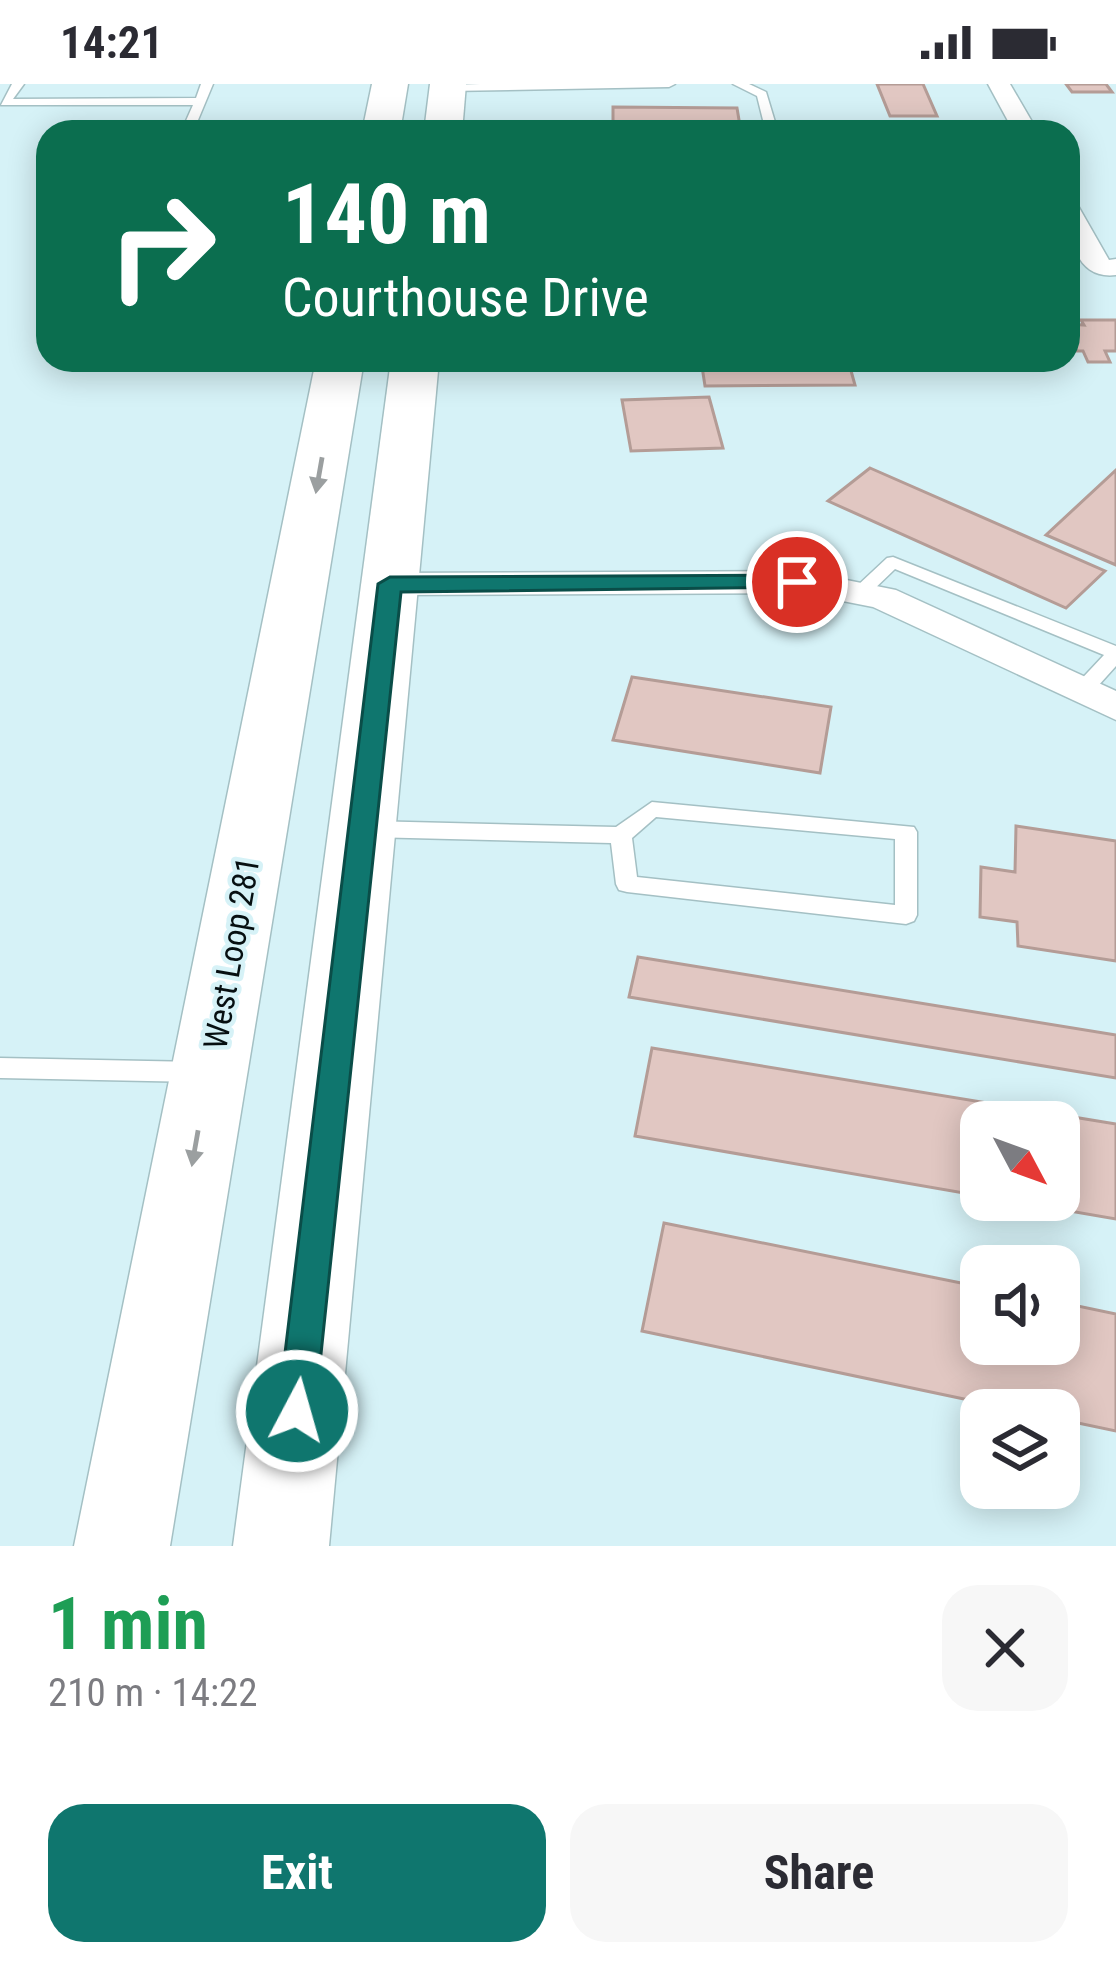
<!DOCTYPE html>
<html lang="en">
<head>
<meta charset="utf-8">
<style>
	:root { --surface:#fff; --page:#f7f7f7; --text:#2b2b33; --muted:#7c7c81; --accent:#0f766e }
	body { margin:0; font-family:"Roboto Condensed",sans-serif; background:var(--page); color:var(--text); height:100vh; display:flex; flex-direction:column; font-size:45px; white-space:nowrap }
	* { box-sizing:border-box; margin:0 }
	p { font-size:39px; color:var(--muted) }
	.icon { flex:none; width:66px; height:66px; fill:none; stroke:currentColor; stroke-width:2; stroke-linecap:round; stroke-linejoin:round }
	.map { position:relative; height:1462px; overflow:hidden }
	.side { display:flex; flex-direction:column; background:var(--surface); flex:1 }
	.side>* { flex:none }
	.hud { position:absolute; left:36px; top:36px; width:1044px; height:252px; border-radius:36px; box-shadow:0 6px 30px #0003; background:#0b6e4f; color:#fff; overflow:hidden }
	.needle { width:78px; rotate:131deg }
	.tools { position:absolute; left:960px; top:1017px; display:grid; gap:24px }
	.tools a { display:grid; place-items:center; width:120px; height:120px; border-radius:24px; background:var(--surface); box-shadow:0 6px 30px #0003; font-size:60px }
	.pin { position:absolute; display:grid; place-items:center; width:102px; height:102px; color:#fff; margin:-51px; border:6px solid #fff; border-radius:50%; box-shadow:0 3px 12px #0007 }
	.me { position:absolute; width:132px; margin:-66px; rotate:6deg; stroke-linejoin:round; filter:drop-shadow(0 0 9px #0008) }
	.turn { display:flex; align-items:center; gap:42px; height:252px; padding:0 48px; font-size:54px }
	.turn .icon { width:156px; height:156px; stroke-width:2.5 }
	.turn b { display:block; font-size:84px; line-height:102px }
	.round { display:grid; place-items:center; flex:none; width:126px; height:126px; border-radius:36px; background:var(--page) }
	.summary { display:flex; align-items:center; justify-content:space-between; height:204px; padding:0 48px }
	h1 { font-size:72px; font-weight:700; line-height:90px; color:#1e9e55 }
	.action { display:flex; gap:24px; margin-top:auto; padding:24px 48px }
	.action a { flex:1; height:138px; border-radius:36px; background:var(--accent); color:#fff; font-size:48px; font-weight:700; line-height:138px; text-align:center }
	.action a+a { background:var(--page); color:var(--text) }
	.status { display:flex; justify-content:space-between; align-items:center; height:84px; padding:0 60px; background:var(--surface); direction:ltr }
	.status svg { height:33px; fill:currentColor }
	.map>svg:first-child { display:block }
	.building { fill:#e1c7c2; stroke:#b49c96; stroke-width:3 }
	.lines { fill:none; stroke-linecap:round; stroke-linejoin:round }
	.lane-casing { stroke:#a4c0c4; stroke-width:3 }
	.street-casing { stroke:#a4c0c4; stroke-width:3 }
	.highway-casing { stroke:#a4c0c4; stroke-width:3 }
	.lane { fill:#fff; fill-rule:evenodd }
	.street { fill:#fff; fill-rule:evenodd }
	.highway { fill:#fff; fill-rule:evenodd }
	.oneway { fill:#9b9fa0 }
	.route { fill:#0f766e; stroke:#0a4d48; stroke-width:3 }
	.labels { text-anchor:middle; stroke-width:9; stroke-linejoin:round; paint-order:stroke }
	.street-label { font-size:33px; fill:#060f11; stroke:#d6f2f7 }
</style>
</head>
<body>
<div class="status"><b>14:21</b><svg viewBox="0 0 49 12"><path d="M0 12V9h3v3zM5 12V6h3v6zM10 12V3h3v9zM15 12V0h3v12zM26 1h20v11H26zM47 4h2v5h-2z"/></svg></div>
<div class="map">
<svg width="1116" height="1462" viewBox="0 0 1116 1462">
	<rect width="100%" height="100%" fill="#d6f2f7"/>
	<g class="building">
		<path d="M877,0H923L937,32H890Z"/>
		<path d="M1066,0H1106L1112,8H1072Z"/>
		<path d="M613,23L737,24L741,48H613Z"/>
		<path d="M1081,236H1116V267H1105L1110,278H1088L1083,267H1068V240L1084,241Z"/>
		<path d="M701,276H848L855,301L705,302Z"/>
		<path d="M709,313L723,364L631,367L622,316Z"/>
		<path d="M870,384L1105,487L1066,524L828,417Z"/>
		<path d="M1116,386V481L1046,451Z"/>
		<path d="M632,593L831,623L820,689L613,656Z"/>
		<path d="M1016,742L1116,757V877L1018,862L1017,838L980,833L981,783L1015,788Z"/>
		<path d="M638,873L1116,951V994L629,913Z"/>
		<path d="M652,964L1116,1040V1135L1006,1116H1059V1038H981V1112L635,1052Z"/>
		<path d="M664,1139L981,1203V1260H1059V1218L1116,1230V1347L1059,1335V1326H1016L642,1247Z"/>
	</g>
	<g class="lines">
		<g class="lane-casing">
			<g id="lane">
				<path d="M12,0H24L13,15L196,14L201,0H213L193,48H181L193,21H1Z"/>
				<path d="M675,0L669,3L448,7L442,4L448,1L480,0Z"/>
				<path d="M733,0H749L766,8L778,48H766L757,12Z"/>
				<path d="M893,473L1116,562V582L1088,613H1074L1071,608L1074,603L1104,571L895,485L869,510H857L854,506L857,502L887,474Z"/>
				<path d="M652,718L914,743L917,748V831L914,837L906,840L627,808L619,806L616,800L611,759L369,753L358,745L369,737L616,743ZM656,733L895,755V821L637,793L632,754Z"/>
				<path d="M0,974L197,978L206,981L209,988L206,995L197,998L0,994Z"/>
			</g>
		</g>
		<g class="street-casing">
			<g id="street">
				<path d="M988,0H1010L1038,48H1014Z"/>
				<path d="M1068,118L1077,120L1109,176L1116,175V191C1075,196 1068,152 1068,118Z"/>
				<path d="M802,487L896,506L1116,607V636L873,523L802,509L390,511L377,508L372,500L377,492L390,489Z"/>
			</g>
		</g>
		<g class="highway-casing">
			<g id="highway">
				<path d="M372,0H408L400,48H362Z"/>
				<path d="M430,0H466L462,48H424Z"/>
				<path d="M316,276H364L170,1462H74Z"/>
				<path d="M391,276H439L329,1462H233Z"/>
			</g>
		</g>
		<use href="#lane" class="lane"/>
		<use href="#street" class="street"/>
		<use href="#highway" class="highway"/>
	</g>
	<defs><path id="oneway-solid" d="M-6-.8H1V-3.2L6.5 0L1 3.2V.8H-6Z" transform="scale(3)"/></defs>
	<g class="oneway">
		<use href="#oneway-solid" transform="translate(319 391) rotate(100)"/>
		<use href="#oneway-solid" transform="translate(195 1064) rotate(100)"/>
	</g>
	<path class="route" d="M797,491L808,498L805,503L401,508L315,1327L310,1340L297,1345L283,1340L278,1327L378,500L390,493Z"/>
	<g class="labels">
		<g class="street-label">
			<text transform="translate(231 869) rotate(-80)" y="12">West Loop 281</text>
		</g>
	</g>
</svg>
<div class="tools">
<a><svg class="needle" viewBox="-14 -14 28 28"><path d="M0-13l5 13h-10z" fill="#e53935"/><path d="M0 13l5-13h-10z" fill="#7c7c81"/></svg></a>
<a><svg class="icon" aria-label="sound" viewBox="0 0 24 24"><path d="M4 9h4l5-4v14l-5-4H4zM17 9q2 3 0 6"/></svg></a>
<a><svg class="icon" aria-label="layers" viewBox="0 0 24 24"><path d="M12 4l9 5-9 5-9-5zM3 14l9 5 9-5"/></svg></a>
</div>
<div class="pin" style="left:797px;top:498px;background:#d93025"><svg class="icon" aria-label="arrive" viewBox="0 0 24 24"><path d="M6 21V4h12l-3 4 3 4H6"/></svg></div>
<svg class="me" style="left:297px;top:1327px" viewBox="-20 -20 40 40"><circle r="17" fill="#0f766e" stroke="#fff" stroke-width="3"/><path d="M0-11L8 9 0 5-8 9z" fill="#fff"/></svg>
<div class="hud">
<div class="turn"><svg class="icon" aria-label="right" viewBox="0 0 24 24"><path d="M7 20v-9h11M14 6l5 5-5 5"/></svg><div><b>140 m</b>Courthouse Drive</div></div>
</div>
</div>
<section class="side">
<div class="summary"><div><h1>1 min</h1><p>210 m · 14:22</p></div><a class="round"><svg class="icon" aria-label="close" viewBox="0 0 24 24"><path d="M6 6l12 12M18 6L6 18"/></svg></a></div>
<div class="action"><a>Exit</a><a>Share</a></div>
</section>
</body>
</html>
